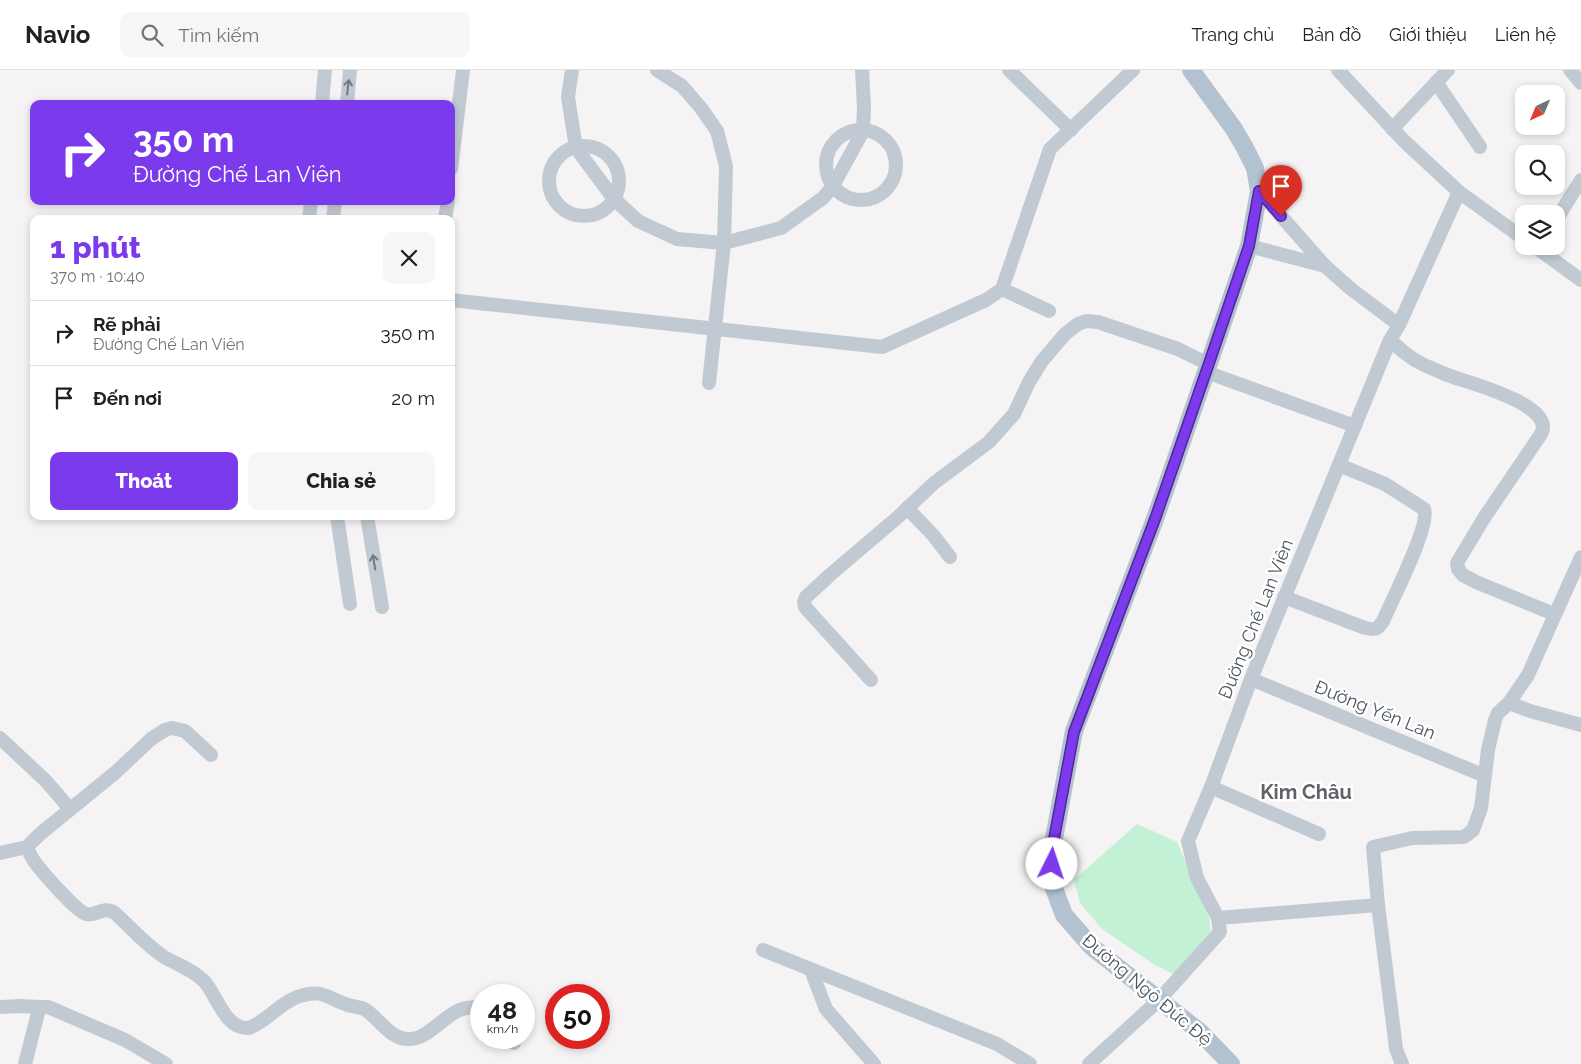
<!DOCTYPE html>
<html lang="vi">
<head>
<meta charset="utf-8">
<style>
	:root { --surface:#fff; --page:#f6f6f6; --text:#202124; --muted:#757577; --line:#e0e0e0; --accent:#7c3aed }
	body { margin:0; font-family:Raleway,sans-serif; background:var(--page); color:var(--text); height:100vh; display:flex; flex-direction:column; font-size:19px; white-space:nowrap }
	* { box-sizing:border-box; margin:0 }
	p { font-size:16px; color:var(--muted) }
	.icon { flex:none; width:28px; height:28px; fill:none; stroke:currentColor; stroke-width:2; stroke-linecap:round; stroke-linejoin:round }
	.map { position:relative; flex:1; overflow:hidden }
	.sheet { position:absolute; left:30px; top:145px; width:425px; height:305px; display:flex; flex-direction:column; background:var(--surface); border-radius:10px; box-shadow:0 2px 8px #0003 }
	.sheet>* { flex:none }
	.top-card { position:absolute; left:30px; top:30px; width:425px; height:105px; border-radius:10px; box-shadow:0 2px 8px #0003; background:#7c3aed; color:#fff; overflow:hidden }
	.needle { width:32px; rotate:224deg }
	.buttons { position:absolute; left:1515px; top:15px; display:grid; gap:10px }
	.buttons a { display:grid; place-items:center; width:50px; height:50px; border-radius:10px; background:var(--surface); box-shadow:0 2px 8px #0003; font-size:25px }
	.speed { position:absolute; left:470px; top:914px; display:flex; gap:10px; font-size:25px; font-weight:700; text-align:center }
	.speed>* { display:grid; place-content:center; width:65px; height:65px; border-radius:50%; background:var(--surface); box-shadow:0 2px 8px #0003; line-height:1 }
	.speed small { font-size:12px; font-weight:400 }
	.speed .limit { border:8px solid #d22; background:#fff; color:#111 }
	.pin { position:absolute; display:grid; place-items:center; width:42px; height:42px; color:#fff; margin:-51px -21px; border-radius:50% 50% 50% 0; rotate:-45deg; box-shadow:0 0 5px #0007 }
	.pin .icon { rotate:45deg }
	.me { position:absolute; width:55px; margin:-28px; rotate:4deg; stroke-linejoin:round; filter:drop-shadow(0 0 4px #0008) }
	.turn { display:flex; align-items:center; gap:18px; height:105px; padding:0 20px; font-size:22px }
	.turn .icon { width:65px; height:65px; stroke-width:2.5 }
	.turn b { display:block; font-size:35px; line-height:42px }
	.round { display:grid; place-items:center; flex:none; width:52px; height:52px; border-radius:10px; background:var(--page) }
	.head { display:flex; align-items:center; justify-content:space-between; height:85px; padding:0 20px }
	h1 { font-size:30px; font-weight:800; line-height:38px; color:var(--accent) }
	.button { display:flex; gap:10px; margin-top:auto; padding:10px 20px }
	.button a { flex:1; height:58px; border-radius:10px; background:var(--accent); color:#fff; font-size:20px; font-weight:800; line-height:58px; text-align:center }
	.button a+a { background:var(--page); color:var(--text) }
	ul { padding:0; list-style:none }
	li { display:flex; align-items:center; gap:15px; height:65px; padding:0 20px; border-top:1px solid var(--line) }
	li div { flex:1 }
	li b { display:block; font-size:19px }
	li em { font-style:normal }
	header { display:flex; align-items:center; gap:30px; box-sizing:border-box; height:70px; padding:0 25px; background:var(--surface); border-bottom:1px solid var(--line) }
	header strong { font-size:24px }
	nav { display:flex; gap:28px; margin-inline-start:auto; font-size:18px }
	.search { width:350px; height:45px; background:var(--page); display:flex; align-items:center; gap:12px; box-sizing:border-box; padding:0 18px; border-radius:10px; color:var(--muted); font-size:19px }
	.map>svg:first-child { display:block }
	.green { fill:#c3f1d5 }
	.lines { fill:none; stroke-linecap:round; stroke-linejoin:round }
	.minor { stroke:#c1cad2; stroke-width:14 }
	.major { stroke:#b3c2d1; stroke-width:18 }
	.oneway { stroke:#6e7983 }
	.route-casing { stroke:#51269a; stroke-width:12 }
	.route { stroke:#7c3aed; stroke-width:9 }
	.labels { text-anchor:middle; stroke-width:5; stroke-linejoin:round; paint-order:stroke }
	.street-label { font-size:18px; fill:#4a5661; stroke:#fff }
	.quarter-label { font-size:20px; font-weight:bold; fill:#5f6368; stroke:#fff }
</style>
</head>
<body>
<header>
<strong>Navio</strong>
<div class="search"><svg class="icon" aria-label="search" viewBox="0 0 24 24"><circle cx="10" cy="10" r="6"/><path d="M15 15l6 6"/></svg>Tìm kiếm</div>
<nav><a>Trang chủ</a><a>Bản đồ</a><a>Giới thiệu</a><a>Liên hệ</a></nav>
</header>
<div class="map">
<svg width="1581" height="994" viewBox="0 0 1581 994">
	<rect width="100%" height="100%" fill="#f5f3f3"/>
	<path class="green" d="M1137,754L1177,772L1208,843L1211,861L1175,905L1155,895L1102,859L1080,833L1074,810Z"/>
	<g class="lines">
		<g class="minor">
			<path d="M572,0L568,27L576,78L614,129L638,151L677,169L724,173L781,158L823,128L833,116L863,61L864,37L862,0"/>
			<path d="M657,0L682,16L701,38L717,61L726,96L724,173L709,313"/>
			<path d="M1009,0L1071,60"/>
			<path d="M1338,0L1403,70L1459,122L1524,169"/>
			<path d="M1570,0L1581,13"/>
			<path d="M1436,12L1480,77"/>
			<path d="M322,34L325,0"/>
			<path d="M347,34L350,0"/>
			<path d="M1392,59L1448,0"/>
			<circle cx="861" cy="95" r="35"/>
			<circle cx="584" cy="111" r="35"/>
			<path d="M451,99L463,0"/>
			<path d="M309,149L311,131"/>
			<path d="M333,149L335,131"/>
			<path d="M445,149L448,131"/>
			<path d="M1556,150L1581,110"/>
			<path d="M1249,176L1325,196"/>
			<path d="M1534,176L1581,210"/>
			<path d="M1002,219L1049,241"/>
			<path d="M451,230L882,277L986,230L1002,219L1050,79L1133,0"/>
			<path d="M1399,255L1459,122"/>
			<path d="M1390,270C1401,280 1411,289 1424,295C1434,299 1443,304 1453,307C1471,313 1557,336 1541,364L1484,448L1457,493L1458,499L1463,505L1476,512L1554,544"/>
			<path d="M1206,302L1355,356"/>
			<path d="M907,438L933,465L950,487"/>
			<path d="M337,446L350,534"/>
			<path d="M367,446L382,537"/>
			<path d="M1284,527L1365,558C1375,560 1377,560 1383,551C1391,532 1431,455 1424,439L1385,414L1339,395"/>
			<path d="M1251,609L1485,706"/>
			<path d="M871,610L805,537L804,532L806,527L831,504L898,447L934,413L989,372L1014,344L1029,312L1042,291L1065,264L1078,254L1086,251L1098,252L1178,279L1208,294"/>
			<path d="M1509,633L1530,641L1581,655"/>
			<path d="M0,668L46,711L70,739"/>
			<path d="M1211,717L1319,764"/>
			<path d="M27,777C29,782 31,787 34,791C41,801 76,841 86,844C96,847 103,835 115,843C131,858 146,875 164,887C178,895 192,899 204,911C217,925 225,960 249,958C267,951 279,934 297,927C322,918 327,928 348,935C354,937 361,937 366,940C380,950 391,970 410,969C435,968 452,929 481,939"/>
			<path d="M0,783L27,777L40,764L116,702L151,669L165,660L172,658L185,661L211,685"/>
			<path d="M1378,835L1394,962L1396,979L1402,994"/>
			<path d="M1218,848L1378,835L1373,777L1412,768L1464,767L1473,760L1481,738L1488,680L1495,650L1498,643L1509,633L1528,605L1581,487"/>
			<path d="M763,880L997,974L1030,994"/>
			<path d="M811,900L826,939L874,994"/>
			<path d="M0,937L20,936L41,937"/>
			<path d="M507,968L514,973"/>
			<path d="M25,994L38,943L41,937H48L125,970L166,994"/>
			<path d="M1089,994L1159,930L1220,862L1218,848L1197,808L1188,771L1211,717L1251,609L1390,270L1399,255L1351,219L1325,196L1259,121"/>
		</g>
		<path class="major" d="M1191,0L1234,59L1245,78L1255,98L1259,121L1249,176L1206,302L1155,449L1074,661L1053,774L1052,813L1064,845L1092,877L1200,962L1231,994"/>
	</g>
	<defs><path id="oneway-shaft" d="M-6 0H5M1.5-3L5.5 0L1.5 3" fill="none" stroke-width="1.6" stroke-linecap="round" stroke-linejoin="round" transform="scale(1.25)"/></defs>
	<g class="oneway">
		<use href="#oneway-shaft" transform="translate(348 17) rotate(-83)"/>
		<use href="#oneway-shaft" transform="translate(374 492) rotate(-99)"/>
	</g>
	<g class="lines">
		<g class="route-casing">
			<path id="route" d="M1052,794L1053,774L1074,662L1155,449L1206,302L1249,176L1259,121L1281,146"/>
		</g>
		<use href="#route" class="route"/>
	</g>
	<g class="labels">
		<g class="street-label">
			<text transform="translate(1256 549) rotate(-68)" y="6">Đường Chế Lan Viên</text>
			<text transform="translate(1375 640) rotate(22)" y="6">Đường Yến Lan</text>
			<text transform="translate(1147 920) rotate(40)" y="6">Đường Ngô Đức Đệ</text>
		</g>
		<g class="quarter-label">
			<text x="1306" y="729">Kim Châu</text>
		</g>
	</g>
</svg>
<div class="buttons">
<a><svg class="needle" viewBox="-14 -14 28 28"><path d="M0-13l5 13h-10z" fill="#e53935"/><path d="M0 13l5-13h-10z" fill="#757577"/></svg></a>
<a><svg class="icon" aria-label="search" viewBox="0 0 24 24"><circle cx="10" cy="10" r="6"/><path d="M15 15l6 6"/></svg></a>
<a><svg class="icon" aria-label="layers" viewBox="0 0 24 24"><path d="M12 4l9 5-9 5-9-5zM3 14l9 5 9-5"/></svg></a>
</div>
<div class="speed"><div>48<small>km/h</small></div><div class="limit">50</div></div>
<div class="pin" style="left:1281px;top:146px;background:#d93025"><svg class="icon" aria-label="arrive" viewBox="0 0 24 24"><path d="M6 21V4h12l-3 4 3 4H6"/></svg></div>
<svg class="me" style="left:1052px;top:794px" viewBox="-20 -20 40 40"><circle r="19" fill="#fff"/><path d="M0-13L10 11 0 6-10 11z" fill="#7c3aed"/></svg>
<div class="top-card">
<div class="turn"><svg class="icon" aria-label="right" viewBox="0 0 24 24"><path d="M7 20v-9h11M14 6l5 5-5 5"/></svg><div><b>350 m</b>Đường Chế Lan Viên</div></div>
</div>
<section class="sheet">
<div class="head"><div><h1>1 phút</h1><p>370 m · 10:40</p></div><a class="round"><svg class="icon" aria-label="close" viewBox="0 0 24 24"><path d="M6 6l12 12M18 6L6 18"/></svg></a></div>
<ul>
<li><svg class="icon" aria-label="right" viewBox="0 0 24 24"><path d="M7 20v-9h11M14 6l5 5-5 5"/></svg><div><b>Rẽ phải</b><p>Đường Chế Lan Viên</p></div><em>350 m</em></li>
<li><svg class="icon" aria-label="arrive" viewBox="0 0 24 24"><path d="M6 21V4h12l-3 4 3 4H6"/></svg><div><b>Đến nơi</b></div><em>20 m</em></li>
</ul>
<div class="button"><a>Thoát</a><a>Chia sẻ</a></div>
</section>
</div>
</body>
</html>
